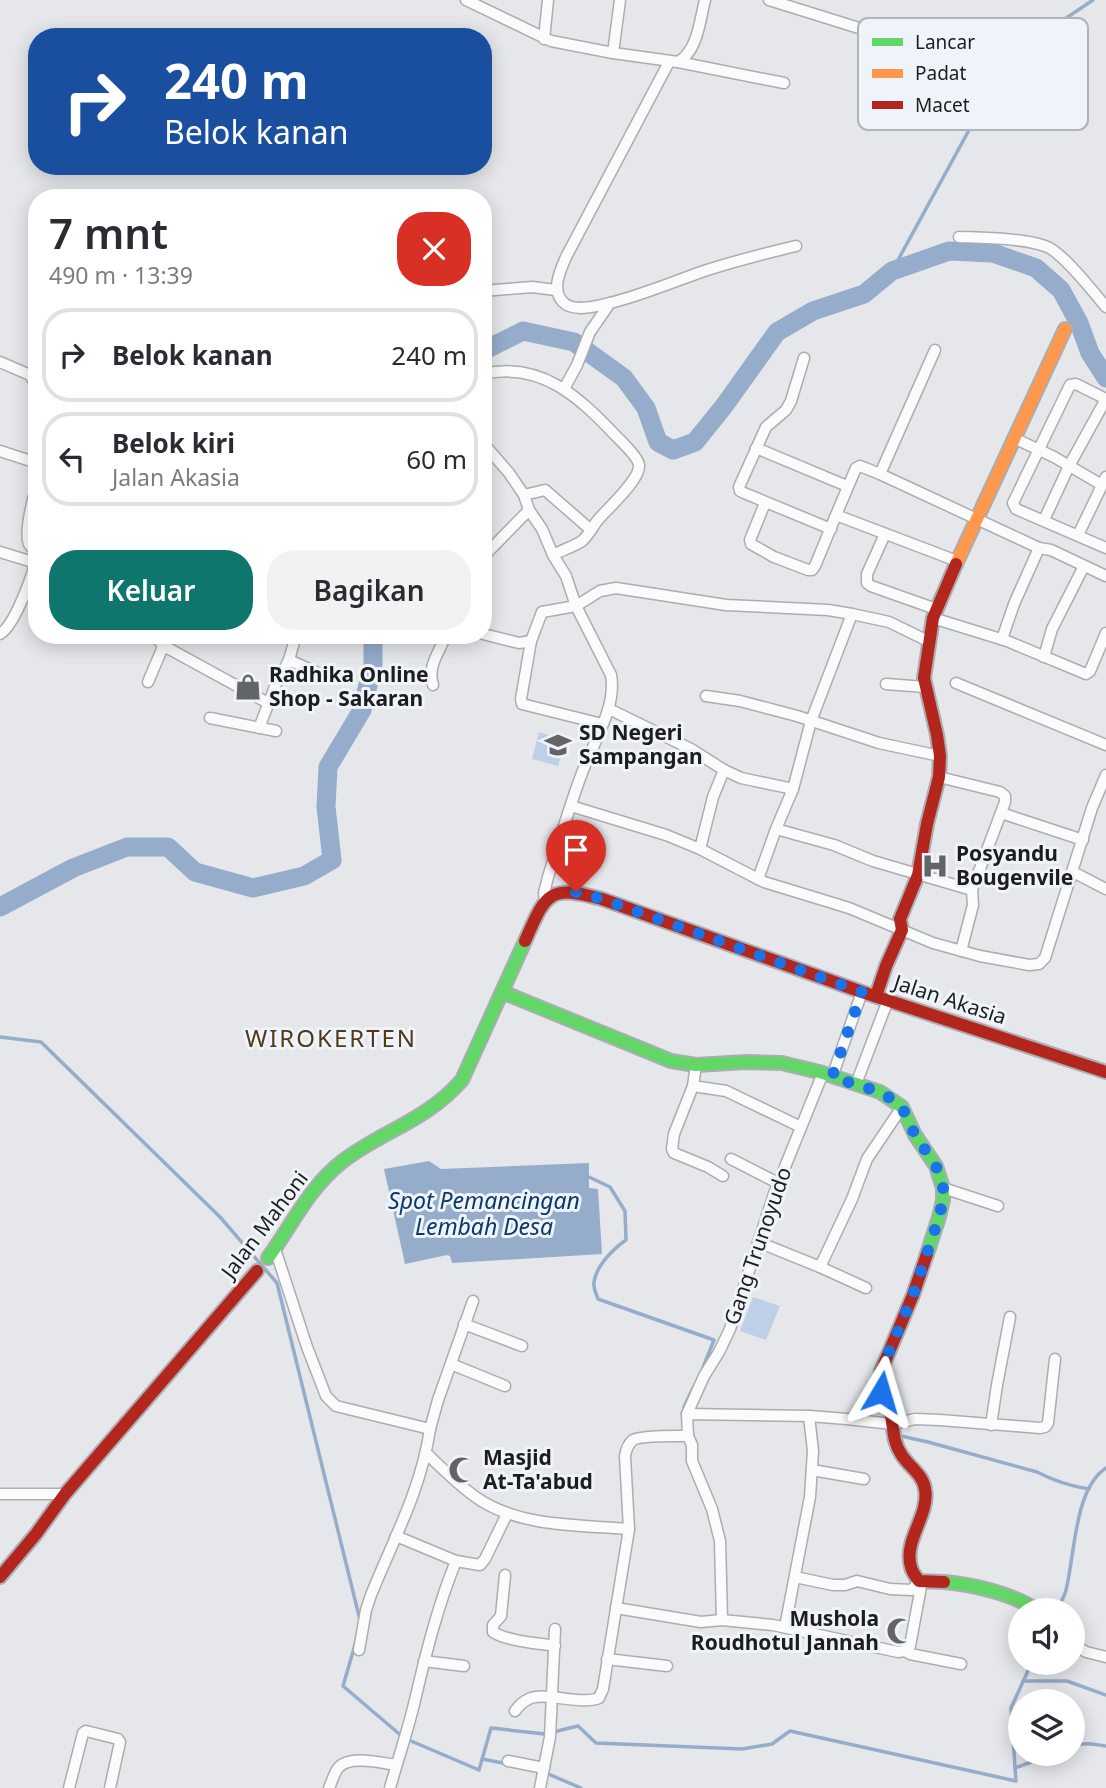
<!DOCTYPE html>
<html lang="id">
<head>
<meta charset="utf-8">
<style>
	:root { --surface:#fff; --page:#f2f2f3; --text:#2b2b33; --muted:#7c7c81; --line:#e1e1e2; --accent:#0f766e }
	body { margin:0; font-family:"Noto Sans",sans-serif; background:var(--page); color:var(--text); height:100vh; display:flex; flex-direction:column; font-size:26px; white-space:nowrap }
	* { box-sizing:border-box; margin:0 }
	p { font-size:23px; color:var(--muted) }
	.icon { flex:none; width:38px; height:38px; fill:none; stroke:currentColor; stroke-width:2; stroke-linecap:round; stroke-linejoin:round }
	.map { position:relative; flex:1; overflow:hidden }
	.details { position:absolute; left:28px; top:189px; width:464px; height:455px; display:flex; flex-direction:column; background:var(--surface); border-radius:28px; box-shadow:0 4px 18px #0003 }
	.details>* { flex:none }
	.hud { position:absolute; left:28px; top:28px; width:464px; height:147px; border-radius:28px; box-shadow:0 4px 18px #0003; background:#1a4fa0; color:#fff; overflow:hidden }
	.tools { position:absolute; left:1008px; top:1598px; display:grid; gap:14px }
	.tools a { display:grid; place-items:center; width:77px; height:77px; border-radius:50%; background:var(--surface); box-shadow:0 4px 18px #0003; font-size:35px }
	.pin { position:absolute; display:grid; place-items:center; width:60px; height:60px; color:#fff; margin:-72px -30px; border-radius:50% 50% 50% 0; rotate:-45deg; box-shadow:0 0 7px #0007 }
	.pin .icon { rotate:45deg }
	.me { position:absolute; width:77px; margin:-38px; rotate:7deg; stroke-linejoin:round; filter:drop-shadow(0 0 5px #0008) }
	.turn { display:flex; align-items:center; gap:24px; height:147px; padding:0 21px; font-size:32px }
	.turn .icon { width:91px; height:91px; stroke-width:2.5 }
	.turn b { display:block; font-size:49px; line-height:60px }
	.round { display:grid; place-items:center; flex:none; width:74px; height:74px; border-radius:28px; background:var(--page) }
	.head { display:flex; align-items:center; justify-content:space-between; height:119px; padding:0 21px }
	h1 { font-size:42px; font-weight:600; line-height:52px }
	.button { display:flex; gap:14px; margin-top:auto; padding:14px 21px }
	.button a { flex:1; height:80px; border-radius:28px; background:var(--accent); color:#fff; font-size:28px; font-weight:600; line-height:80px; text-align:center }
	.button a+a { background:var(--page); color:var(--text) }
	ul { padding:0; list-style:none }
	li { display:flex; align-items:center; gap:21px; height:94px; margin:0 14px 10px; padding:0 7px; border:4px solid var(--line); border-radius:28px }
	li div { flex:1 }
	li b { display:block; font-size:26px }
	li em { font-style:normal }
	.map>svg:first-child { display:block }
	.green { fill:#bed0e7 }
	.water { fill:#95acca }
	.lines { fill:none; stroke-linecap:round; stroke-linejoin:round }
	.stream { stroke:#95acca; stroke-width:3.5 }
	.river { stroke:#95acca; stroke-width:19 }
	.street-casing { stroke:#abadb0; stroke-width:13 }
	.fast-casing { stroke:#abadb0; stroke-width:16 }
	.slow-casing { stroke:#abadb0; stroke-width:16 }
	.jam-casing { stroke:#abadb0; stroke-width:16 }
	.street { stroke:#fbfbfc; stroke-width:10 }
	.fast { stroke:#63d668; stroke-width:12 }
	.slow { stroke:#ff974d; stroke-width:12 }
	.jam { stroke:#b3261e; stroke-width:12 }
	.route { stroke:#1a73e8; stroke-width:12; stroke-dasharray:0 21.6 }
	.labels { text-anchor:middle; stroke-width:6; stroke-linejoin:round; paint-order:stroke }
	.poi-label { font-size:21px; font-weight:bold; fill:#1b1d1f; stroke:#eff4fa; text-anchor:start }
	.street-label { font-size:21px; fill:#1b1d1f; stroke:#eff4fa }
	.water-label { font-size:23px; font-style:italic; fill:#0a386b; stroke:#eff4fa }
	.quarter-label { font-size:24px; letter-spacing:2px; fill:#513a17; stroke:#eff4fa }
	.key { fill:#eff4fa; stroke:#afb4b8; stroke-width:2 }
	.key-label { font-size:19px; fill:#1b1d1f }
</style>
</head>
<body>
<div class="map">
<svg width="1106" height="1788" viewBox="0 0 1106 1788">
	<rect width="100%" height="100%" fill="#e5e7ea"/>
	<g class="green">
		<path d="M539,732L565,740L558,766L532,759Z"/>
		<path d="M753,1297L780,1306L766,1340L740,1331Z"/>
	</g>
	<path class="water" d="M429,1161L441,1169L589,1163V1188L598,1189L602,1254L452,1263L450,1256L447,1255L405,1264L384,1169Z"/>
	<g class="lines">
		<g class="stream">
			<path d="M892,271L974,121L989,70L1093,0"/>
			<path d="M0,1037L41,1042L220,1217L277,1283L360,1620"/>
			<path d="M589,1177L610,1187L625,1211L626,1240C613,1249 596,1266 594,1282C593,1288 596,1293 598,1299L714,1340L700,1375"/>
			<path d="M686,1408L684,1407L693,1388"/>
			<path d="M897,1433L901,1436L928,1442L1037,1472C1054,1481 1070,1486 1089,1489"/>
			<path d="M1057,1610C1060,1604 1064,1597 1066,1590C1075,1555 1074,1489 1106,1468"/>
			<path d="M357,1638L343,1686L404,1738L479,1770L491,1728L545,1734L578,1726L596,1743L742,1749L772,1744L790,1731L1016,1781L1011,1708L1032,1662"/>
			<path d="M1023,1681H1067L1106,1695"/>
			<path d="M1073,1746C1083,1742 1094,1744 1105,1746"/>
			<path d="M482,1759L508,1764"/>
			<path d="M1015,1768L1053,1754"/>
			<path d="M546,1773L581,1788"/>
		</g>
		<g class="river">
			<path d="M483,351L523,331L574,342L624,378L646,408L658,442L673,450L695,442L724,406L777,332L813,311L864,294L892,271L949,251L993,253L1036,268L1061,290L1079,323L1090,353L1106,378"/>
			<path d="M0,907L73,868L127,847H168L195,872L253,888L304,876L332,860L326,807L328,767L362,710L373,664V635"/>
		</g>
		<g class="street-casing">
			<g id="street">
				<path d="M466,0L551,41L613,53L678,62C698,51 700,19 705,0"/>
				<path d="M769,0L936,52"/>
				<path d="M544,39L548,0"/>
				<path d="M613,53L620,0"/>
				<path d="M669,62L566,257C560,271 551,290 563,302C573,313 598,306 610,303C643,295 675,281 707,270C736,261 766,253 796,246"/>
				<path d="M678,62L784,83"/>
				<path d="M959,237C986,238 1021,238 1045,246C1062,251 1094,293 1106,307"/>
				<path d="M483,291L532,287L556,290"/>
				<path d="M804,358L791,401L786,410L766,427L739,487L740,491L744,493L831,529"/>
				<path d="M0,362L30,375L37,387"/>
				<path d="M483,374C541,361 579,397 616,436C622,442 638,457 639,465C641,479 607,509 598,520C592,527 589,535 582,541C573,547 562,550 553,555"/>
				<path d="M564,389L577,365L590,332L610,303"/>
				<path d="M1106,399L1076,384L1070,385L1013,503L1016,509L1106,548"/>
				<path d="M1014,438L1054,457L1102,485"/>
				<path d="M483,443L509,473L524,495L529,510L542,529L553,555L566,576L576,606L611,675C617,707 593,743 582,773C569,807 559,843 548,877L544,893L545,901"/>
				<path d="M756,448L847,486"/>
				<path d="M0,451L37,463"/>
				<path d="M880,474L935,350"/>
				<path d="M524,495L545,490L591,530"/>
				<path d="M765,503L750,540L751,544L774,557L808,570H812L815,566L836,515"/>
				<path d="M1044,520L1069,466L1106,399"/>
				<path d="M885,534L867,574V583L871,586L936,609"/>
				<path d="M1078,535L1106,477"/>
				<path d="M0,552L36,563"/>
				<path d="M483,557L529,510"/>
				<path d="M957,561L836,515L856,468L860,466L880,474L1039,548L1051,550L1106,576"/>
				<path d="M933,618L1007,641L1086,674L1090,671L1106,633"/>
				<path d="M0,634C15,625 35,571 37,553C34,550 31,547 29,544C24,532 33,498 37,485"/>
				<path d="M483,634L519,643L531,641L521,699L522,704L602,724"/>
				<path d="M153,635L164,646L268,703"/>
				<path d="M296,635L289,660L318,673L330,676"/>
				<path d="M1002,639L1014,604L1039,548"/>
				<path d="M531,641L542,612L576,606L600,591L616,588L726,605L828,610L852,614L889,622L930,642"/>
				<path d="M1044,657L1052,629L1084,566"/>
				<path d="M148,682L168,635"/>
				<path d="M956,683L1106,745"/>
				<path d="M886,684L925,687"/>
				<path d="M433,685C427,666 439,653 446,635"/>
				<path d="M706,696L740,701L797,716L879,743L940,756"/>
				<path d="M609,709L691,749L724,770L741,778L793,789L811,721L852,614"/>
				<path d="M210,718L276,731"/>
				<path d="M259,728L276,684L289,660"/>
				<path d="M724,770L713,797L700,849L764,882L849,908L933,943L980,956L1029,965L1039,964L1045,958L1092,808L1106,775"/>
				<path d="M571,806L666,835L700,849"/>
				<path d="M1001,813L1083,840"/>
				<path d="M776,829L834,845L873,861L972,890L1005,802V796L1000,792L939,777"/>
				<path d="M1073,872L1106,889"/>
				<path d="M758,879L776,829L793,789"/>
				<path d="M961,951L973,905L972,890"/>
				<path d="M696,1065L693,1086L674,1134L672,1149L674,1153L708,1167L723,1176"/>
				<path d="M832,1077L862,992"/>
				<path d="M856,1084L888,1000"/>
				<path d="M693,1086L726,1091L801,1127"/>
				<path d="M731,1159L778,1183"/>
				<path d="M943,1188L998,1206"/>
				<path d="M758,1242L820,1267L866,1288"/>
				<path d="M275,1249L307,1347L326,1396L336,1406L430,1429L438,1400L473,1301"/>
				<path d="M820,1267L852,1199L867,1159L902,1107"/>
				<path d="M464,1324L522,1346"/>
				<path d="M451,1364L505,1386"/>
				<path d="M687,1414L704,1376L719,1352L730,1329L774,1194L823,1073"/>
				<path d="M991,1425L997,1385L1010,1317"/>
				<path d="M426,1453C443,1469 460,1487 480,1500C522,1527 580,1525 629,1529"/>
				<path d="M812,1470L864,1479"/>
				<path d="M0,1494H65"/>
				<path d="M396,1536L456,1561L480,1565L485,1559L507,1514"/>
				<path d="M505,1575L501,1616L493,1625V1632C507,1641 537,1643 555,1646"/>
				<path d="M795,1577L833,1585H845L857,1581L890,1589L912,1590L919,1581"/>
				<path d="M616,1608L701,1622L722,1620L773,1625L898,1652L905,1651L910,1646L922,1581"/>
				<path d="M722,1620L720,1541L712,1509L692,1461V1445L688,1436L687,1414L809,1416L847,1419L892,1424L915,1419L940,1420L1040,1428L1045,1427L1048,1423L1055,1359"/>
				<path d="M785,1627L810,1497L813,1451L809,1416"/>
				<path d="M1073,1644L1086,1652L1106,1657"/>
				<path d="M359,1650L366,1610L371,1595C394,1538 421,1490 430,1429"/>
				<path d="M905,1651L910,1654L961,1664"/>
				<path d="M607,1659L667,1666"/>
				<path d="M424,1661L464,1666"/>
				<path d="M515,1711C518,1707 522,1702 527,1700C543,1690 579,1706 599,1698L603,1689L629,1529L625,1456C626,1450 628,1444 633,1440C641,1435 677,1436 688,1436"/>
				<path d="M508,1761L544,1768"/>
				<path d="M69,1788L83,1733L86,1731L118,1739L120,1742L110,1788"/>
				<path d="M329,1788C332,1782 334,1772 339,1767C350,1755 382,1763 396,1765"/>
				<path d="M390,1788C398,1759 408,1730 415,1700C426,1653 438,1605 456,1561"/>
				<path d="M540,1788L550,1737L555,1629"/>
			</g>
		</g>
		<g class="fast-casing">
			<g id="fast">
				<path d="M502,992L671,1061L696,1065L747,1062L782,1063L823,1073L880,1092L902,1107L915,1135L936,1166L943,1188V1200L939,1217L927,1254"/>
				<path d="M268,1258C292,1225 310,1186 343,1161C384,1130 426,1121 462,1080L525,941"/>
				<path d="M944,1582C971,1584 1014,1594 1036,1610"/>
			</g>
		</g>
		<g class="slow-casing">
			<path id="slow" d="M956,564L1065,329"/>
		</g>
		<g class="jam-casing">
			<g id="jam">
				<path d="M525,941C546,894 548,884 602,899L862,992L1106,1072"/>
				<path d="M876,996L886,966L902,930L900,919L918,875L927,824L939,777L940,756L937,735L924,678L933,618L956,564"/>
				<path d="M927,1254L913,1295L881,1371C879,1387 886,1398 890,1412C894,1426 892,1441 901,1454C908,1466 923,1474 925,1489C930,1515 903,1540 911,1567C912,1572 916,1577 919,1581L944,1582"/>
				<path d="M0,1577L36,1534L65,1494L257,1271"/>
			</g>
		</g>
		<use href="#street" class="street"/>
		<use href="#fast" class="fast"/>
		<use href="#slow" class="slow"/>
		<use href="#jam" class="jam"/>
	</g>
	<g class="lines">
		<path class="route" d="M576,892L602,899L862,992L832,1077L880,1092L895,1101L902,1107L915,1135L936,1166L943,1188V1200L939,1217L913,1295L881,1371L879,1383L881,1392"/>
	</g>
	<defs>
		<g id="shop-bare" transform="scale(2.1)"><path d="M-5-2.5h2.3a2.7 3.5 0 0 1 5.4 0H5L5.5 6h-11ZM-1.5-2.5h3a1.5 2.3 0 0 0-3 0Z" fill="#626466" stroke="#eff4fa" stroke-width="2.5" paint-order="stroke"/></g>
		<g id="school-bare" transform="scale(2.1)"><path d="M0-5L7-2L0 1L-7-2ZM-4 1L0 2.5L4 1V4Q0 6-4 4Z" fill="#626466" stroke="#eff4fa" stroke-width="2.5" paint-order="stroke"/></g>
		<g id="hospital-bare" transform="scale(2.1)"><path d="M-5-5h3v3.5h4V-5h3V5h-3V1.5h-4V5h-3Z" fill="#626466" stroke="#eff4fa" stroke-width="2.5" paint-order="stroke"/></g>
		<g id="mosque-bare" transform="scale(2.1)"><path d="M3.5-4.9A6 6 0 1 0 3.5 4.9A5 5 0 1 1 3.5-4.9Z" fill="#626466" stroke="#eff4fa" stroke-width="2.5" paint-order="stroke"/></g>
	</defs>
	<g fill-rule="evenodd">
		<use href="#shop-bare" x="248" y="687"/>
		<use href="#school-bare" x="558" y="745"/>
		<use href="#hospital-bare" x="935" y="866"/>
		<use href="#mosque-bare" x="462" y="1470"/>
		<use href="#mosque-bare" x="900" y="1631"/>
	</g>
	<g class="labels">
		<g class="poi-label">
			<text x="269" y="682">Radhika Online<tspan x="269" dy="24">Shop - Sakaran</tspan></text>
			<text x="579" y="740">SD Negeri<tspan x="579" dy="24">Sampangan</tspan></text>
			<text x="956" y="861">Posyandu<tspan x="956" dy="24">Bougenvile</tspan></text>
			<text x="483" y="1465">Masjid<tspan x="483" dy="24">At-Ta'abud</tspan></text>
			<text x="879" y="1626" text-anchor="end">Mushola<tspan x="879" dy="24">Roudhotul Jannah</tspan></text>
		</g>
		<g class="street-label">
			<text transform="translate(950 1000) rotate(18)" y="7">Jalan Akasia</text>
			<text transform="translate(265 1225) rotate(-53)" y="7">Jalan Mahoni</text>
			<text transform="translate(758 1246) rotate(-71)" y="7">Gang Trunoyudo</text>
		</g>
		<g class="water-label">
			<text x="484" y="1209">Spot Pemancingan<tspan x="484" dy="26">Lembah Desa</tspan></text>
		</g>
		<g class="quarter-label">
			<text x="331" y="1047">WIROKERTEN</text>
		</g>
	</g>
	<rect x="858" y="18" width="230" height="112" rx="10" class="key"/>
	<rect x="872" y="38" width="31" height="8" fill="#63d668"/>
	<rect x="872" y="69" width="31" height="9" fill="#ff974d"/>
	<rect x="872" y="101" width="31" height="8" fill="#b3261e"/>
	<g class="key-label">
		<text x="915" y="49">Lancar</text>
		<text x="915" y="80">Padat</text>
		<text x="915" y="112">Macet</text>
	</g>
</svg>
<div class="tools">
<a><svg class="icon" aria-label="sound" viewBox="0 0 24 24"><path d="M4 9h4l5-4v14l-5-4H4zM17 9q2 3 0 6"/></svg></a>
<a><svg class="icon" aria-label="layers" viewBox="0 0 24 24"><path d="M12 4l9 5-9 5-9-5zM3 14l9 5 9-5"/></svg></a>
</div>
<div class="pin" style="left:576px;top:892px;background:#d93025"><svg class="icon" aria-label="arrive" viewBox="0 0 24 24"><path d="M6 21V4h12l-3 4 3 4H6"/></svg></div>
<svg class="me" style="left:881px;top:1392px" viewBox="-20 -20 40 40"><path d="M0-17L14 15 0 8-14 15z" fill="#1a73e8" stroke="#fff" stroke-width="4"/></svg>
<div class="hud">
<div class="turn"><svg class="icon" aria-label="right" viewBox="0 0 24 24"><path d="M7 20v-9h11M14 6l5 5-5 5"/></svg><div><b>240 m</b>Belok kanan</div></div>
</div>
<section class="details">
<div class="head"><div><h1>7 mnt</h1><p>490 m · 13:39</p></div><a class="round" style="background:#d93025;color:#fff"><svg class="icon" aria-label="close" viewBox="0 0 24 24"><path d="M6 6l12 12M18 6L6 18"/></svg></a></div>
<ul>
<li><svg class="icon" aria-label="right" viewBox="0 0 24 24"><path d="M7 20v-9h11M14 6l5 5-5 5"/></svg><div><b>Belok kanan</b></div><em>240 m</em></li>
<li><svg class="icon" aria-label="left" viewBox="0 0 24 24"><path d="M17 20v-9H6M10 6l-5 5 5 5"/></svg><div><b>Belok kiri</b><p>Jalan Akasia</p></div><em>60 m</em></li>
</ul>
<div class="button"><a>Keluar</a><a>Bagikan</a></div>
</section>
</div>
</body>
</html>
